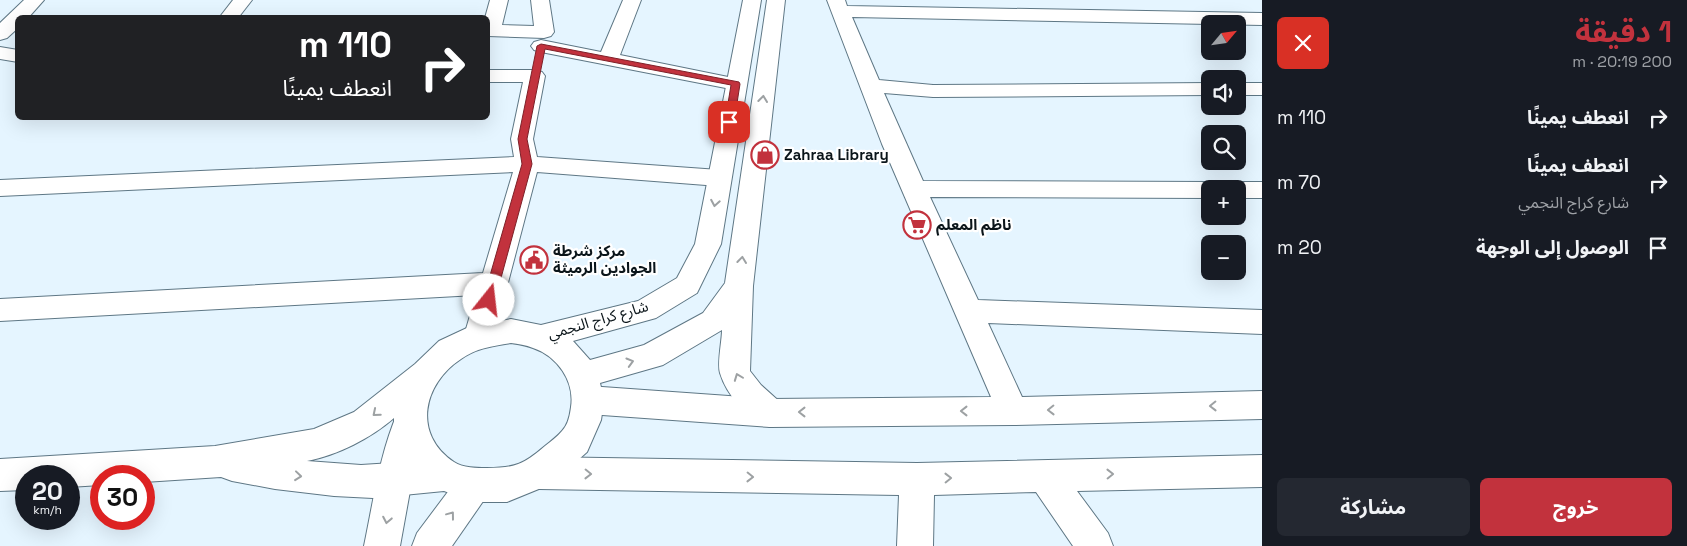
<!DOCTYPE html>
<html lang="ar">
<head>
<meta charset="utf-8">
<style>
	:root { --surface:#171b24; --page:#242831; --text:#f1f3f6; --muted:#9ea1a6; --accent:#c2323d }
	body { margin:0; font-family:"Space Grotesk","Noto Sans Arabic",sans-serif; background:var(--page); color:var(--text); direction:rtl; height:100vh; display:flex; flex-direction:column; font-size:19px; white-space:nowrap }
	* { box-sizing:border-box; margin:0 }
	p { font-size:16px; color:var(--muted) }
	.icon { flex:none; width:28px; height:28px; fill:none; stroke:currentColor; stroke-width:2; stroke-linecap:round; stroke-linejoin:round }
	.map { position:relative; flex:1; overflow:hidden; direction:ltr }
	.details { display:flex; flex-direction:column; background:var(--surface); width:425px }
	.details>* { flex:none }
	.hud { position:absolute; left:15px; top:15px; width:475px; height:105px; border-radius:8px; box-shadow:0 5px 20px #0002; direction:rtl; background:#202124; color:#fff; overflow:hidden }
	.needle { width:32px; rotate:61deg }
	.tools { position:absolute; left:1201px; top:15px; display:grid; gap:10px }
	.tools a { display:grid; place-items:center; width:45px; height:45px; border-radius:8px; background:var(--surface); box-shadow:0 5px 20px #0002; font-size:25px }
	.speed { position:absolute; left:15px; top:465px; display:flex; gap:10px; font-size:25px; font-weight:700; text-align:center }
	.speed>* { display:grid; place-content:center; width:65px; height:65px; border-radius:50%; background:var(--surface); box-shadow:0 5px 20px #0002; line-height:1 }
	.speed small { font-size:12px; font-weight:400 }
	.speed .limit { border:8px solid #d22; background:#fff; color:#111 }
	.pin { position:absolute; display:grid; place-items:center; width:42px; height:42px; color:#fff; margin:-21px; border-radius:10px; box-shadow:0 2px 8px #0006 }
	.me { position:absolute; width:55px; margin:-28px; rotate:16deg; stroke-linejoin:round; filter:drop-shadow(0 0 4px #0008) }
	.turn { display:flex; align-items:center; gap:18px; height:105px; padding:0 15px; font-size:22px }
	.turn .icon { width:65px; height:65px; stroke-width:2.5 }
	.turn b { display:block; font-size:35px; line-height:42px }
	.round { display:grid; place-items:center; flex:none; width:52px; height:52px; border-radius:8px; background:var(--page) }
	.overview { display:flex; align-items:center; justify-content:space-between; height:85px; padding:0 15px }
	h1 { font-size:30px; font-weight:700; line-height:38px; color:var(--accent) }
	.cta { display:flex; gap:10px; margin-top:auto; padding:10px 15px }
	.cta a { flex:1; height:58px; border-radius:8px; background:var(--accent); color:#fff; font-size:20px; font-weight:700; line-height:58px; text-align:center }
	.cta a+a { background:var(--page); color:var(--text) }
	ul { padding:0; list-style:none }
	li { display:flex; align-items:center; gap:15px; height:65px; padding:0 15px }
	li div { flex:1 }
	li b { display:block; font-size:19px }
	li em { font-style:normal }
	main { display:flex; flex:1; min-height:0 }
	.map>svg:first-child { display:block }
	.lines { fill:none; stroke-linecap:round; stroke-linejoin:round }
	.minor-casing { stroke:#5e7785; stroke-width:2 }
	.major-casing { stroke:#5e7785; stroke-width:2 }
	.minor { fill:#fff; fill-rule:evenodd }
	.major { fill:#fff; fill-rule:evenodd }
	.oneway { stroke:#9da1a3 }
	.route { fill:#c2323d; stroke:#7e2028 }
	.labels { text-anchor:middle; stroke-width:4.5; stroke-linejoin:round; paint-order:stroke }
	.poi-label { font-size:15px; font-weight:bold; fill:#0b151a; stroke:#fff; text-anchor:start }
	.street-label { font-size:15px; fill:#0b151a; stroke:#fff }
</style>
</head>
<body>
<main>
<section class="details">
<div class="overview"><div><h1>1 دقيقة</h1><p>200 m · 20:19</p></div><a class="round" style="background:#d93025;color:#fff"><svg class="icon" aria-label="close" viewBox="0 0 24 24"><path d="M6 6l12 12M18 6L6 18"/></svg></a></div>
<ul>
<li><svg class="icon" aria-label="right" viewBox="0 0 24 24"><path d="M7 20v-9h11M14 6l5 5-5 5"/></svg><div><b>انعطف يمينًا</b></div><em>110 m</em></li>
<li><svg class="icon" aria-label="right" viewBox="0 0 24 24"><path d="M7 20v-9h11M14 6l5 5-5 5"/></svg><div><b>انعطف يمينًا</b><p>شارع كراج النجمي</p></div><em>70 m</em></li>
<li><svg class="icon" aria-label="arrive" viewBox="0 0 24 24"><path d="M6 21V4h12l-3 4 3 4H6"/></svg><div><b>الوصول إلى الوجهة</b></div><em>20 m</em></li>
</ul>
<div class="cta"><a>خروج</a><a>مشاركة</a></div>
</section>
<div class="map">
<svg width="1262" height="546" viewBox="0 0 1262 546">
	<rect width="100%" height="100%" fill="#e5f5ff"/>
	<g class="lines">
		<g class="minor-casing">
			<g id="minor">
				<path d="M24,0H44L28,18H18V28L7,38L0,40V23Z"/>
				<path d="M233,0H252L238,18H219Z"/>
				<path d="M490,0H508L502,25L534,26L531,0H549L554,32L551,36L544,38L488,36V18H485Z"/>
				<path d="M623,0H641L620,55L743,80L747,84L743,88L736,90L541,52L534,50L531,46L534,42L541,40L601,52Z"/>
				<path d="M827,0H845L847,6L1262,13V25L852,17L879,80L933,85L1210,83V95L933,97L884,93L923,181L1210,182L1219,184L1222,189H1210V198L930,197L978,300L1262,310V334L988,323L1022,397L1262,391V419L1013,425L770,427L588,414L577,410L572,400L577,390L588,386L770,399L991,397L882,144Z"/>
				<path d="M0,47L18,50V62L0,59Z"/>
				<path d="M488,70H535L542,72L545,76L533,139L537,157L719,170L728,172L731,178L728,184L719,186L537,172L494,336L489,345L479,348L469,345L464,336L476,295L0,321V299L483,273L513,172L0,196V180L514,157L511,139L523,82H488Z"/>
				<rect x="1238" y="83" width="24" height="12"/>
				<path d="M1238,182H1262V198H1238V189H1226L1229,184Z"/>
				<path d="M410,407L422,412L426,422L412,480L400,546H364C373,503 380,452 398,412Z"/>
				<path d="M1262,455V487L1077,491L1108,533L1113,546H1073L1036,492L934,495L933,546H897L899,495L539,489L527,484L522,473L527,462L539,457L917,463Z"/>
				<path d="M474,468L486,473L491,485L486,497L452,546H412L417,533L462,473Z"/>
			</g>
		</g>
		<g class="major-casing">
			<path id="major" d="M743,0H761L721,244L697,293L656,318L573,341L590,360L644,345L703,313L725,283L767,0H785L753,286L750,371L761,385L781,403L786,413L781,423L770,427C748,419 727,396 720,373C717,363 722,341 722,330L663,365L600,383L604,400L601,420L587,452L551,484L507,502H474L444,491L373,498L334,496L275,489L232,481L221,477L144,482V476H101V485L69,487V476H26V490L0,491V459L215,446L314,429L354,412L415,364L439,341L469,327L511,319L541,325L638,301L677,278L695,244ZM511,343C518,344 526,345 533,348C557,356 575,381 571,407C570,415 568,425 562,431C557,437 551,441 545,446C524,464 516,468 487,468C477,468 463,468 454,462C412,434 423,384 461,359C476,348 493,346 511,343ZM394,418V422L408,462L361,465L307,461C338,455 371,438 394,418Z"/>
		</g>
		<use href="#minor" class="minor"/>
		<use href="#major" class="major"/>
	</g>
	<defs><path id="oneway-chevron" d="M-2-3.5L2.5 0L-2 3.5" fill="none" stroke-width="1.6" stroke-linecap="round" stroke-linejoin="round" transform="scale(1.25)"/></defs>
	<g class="oneway">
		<use href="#oneway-chevron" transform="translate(763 99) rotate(-83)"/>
		<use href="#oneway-chevron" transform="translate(715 203) rotate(100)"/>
		<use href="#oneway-chevron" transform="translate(742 260) rotate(-83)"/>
		<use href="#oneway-chevron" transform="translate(630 362) rotate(-16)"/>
		<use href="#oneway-chevron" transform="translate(738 377) rotate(-111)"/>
		<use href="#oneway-chevron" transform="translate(1213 406) rotate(179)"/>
		<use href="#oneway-chevron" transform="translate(1051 410) rotate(179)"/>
		<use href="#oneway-chevron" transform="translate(964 411) rotate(180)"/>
		<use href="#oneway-chevron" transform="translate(802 412) rotate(180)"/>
		<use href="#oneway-chevron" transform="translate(376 413) rotate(140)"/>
		<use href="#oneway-chevron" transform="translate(588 474) rotate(1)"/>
		<use href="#oneway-chevron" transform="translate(1110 474) rotate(-1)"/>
		<use href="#oneway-chevron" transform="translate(298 476) rotate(6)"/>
		<use href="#oneway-chevron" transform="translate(750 477) rotate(1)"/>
		<use href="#oneway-chevron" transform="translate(948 478) rotate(-1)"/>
		<use href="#oneway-chevron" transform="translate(451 515) rotate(-53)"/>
		<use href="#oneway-chevron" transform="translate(387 520) rotate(101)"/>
	</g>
	<path class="route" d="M541,44L739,82L740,84L734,122L729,124L725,122L731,85L545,49L527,139L532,164L495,300L489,305L483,300L522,164L518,139L537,46Z"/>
	<defs>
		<g id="shop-ring" transform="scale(1.4375)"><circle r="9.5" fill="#fff" stroke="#c2323d" stroke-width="1.5"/><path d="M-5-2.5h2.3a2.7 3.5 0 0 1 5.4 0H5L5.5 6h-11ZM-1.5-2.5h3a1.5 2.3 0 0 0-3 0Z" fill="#c2323d"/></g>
		<g id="supermarket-ring" transform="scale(1.4375)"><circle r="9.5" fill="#fff" stroke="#c2323d" stroke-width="1.5"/><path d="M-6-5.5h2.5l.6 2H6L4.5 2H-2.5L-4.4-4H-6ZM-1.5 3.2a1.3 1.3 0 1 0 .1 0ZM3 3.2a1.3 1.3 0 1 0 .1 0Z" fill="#c2323d"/></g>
		<g id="civic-ring" transform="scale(1.4375)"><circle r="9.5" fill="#fff" stroke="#c2323d" stroke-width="1.5"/><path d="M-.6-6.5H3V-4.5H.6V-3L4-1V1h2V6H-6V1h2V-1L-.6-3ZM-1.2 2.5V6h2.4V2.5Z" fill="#c2323d"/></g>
	</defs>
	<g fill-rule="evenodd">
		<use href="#shop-ring" x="765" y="155"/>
		<use href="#supermarket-ring" x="917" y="225"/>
		<use href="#civic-ring" x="534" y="260"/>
	</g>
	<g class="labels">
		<g class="poi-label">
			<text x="784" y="160">Zahraa Library</text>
			<text x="936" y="230">ناظم المعلم</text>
			<text x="553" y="256">مركز شرطة<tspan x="553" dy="17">الجوادين الرميثة</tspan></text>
		</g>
		<g class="street-label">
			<text transform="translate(598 320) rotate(-16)" y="5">شارع كراج النجمي</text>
		</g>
	</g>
</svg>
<div class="tools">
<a><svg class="needle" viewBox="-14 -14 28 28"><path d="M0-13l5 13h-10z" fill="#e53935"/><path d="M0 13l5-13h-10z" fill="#9ea1a6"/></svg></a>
<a><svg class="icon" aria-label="sound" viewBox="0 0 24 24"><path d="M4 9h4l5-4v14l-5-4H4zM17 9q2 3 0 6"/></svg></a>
<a><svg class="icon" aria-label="search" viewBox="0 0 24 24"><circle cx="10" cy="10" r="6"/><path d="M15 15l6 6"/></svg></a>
<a>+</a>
<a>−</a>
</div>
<div class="speed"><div>20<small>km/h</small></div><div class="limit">30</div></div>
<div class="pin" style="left:729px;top:122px;background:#d93025"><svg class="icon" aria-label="arrive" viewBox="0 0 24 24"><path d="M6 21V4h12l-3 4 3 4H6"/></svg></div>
<svg class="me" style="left:489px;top:300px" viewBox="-20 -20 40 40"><circle r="19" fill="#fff"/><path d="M0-13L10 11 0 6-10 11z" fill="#c2323d"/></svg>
<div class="hud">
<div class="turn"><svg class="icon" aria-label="right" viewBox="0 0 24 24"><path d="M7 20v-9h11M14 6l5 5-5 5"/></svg><div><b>110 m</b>انعطف يمينًا</div></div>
</div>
</div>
</main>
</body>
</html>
